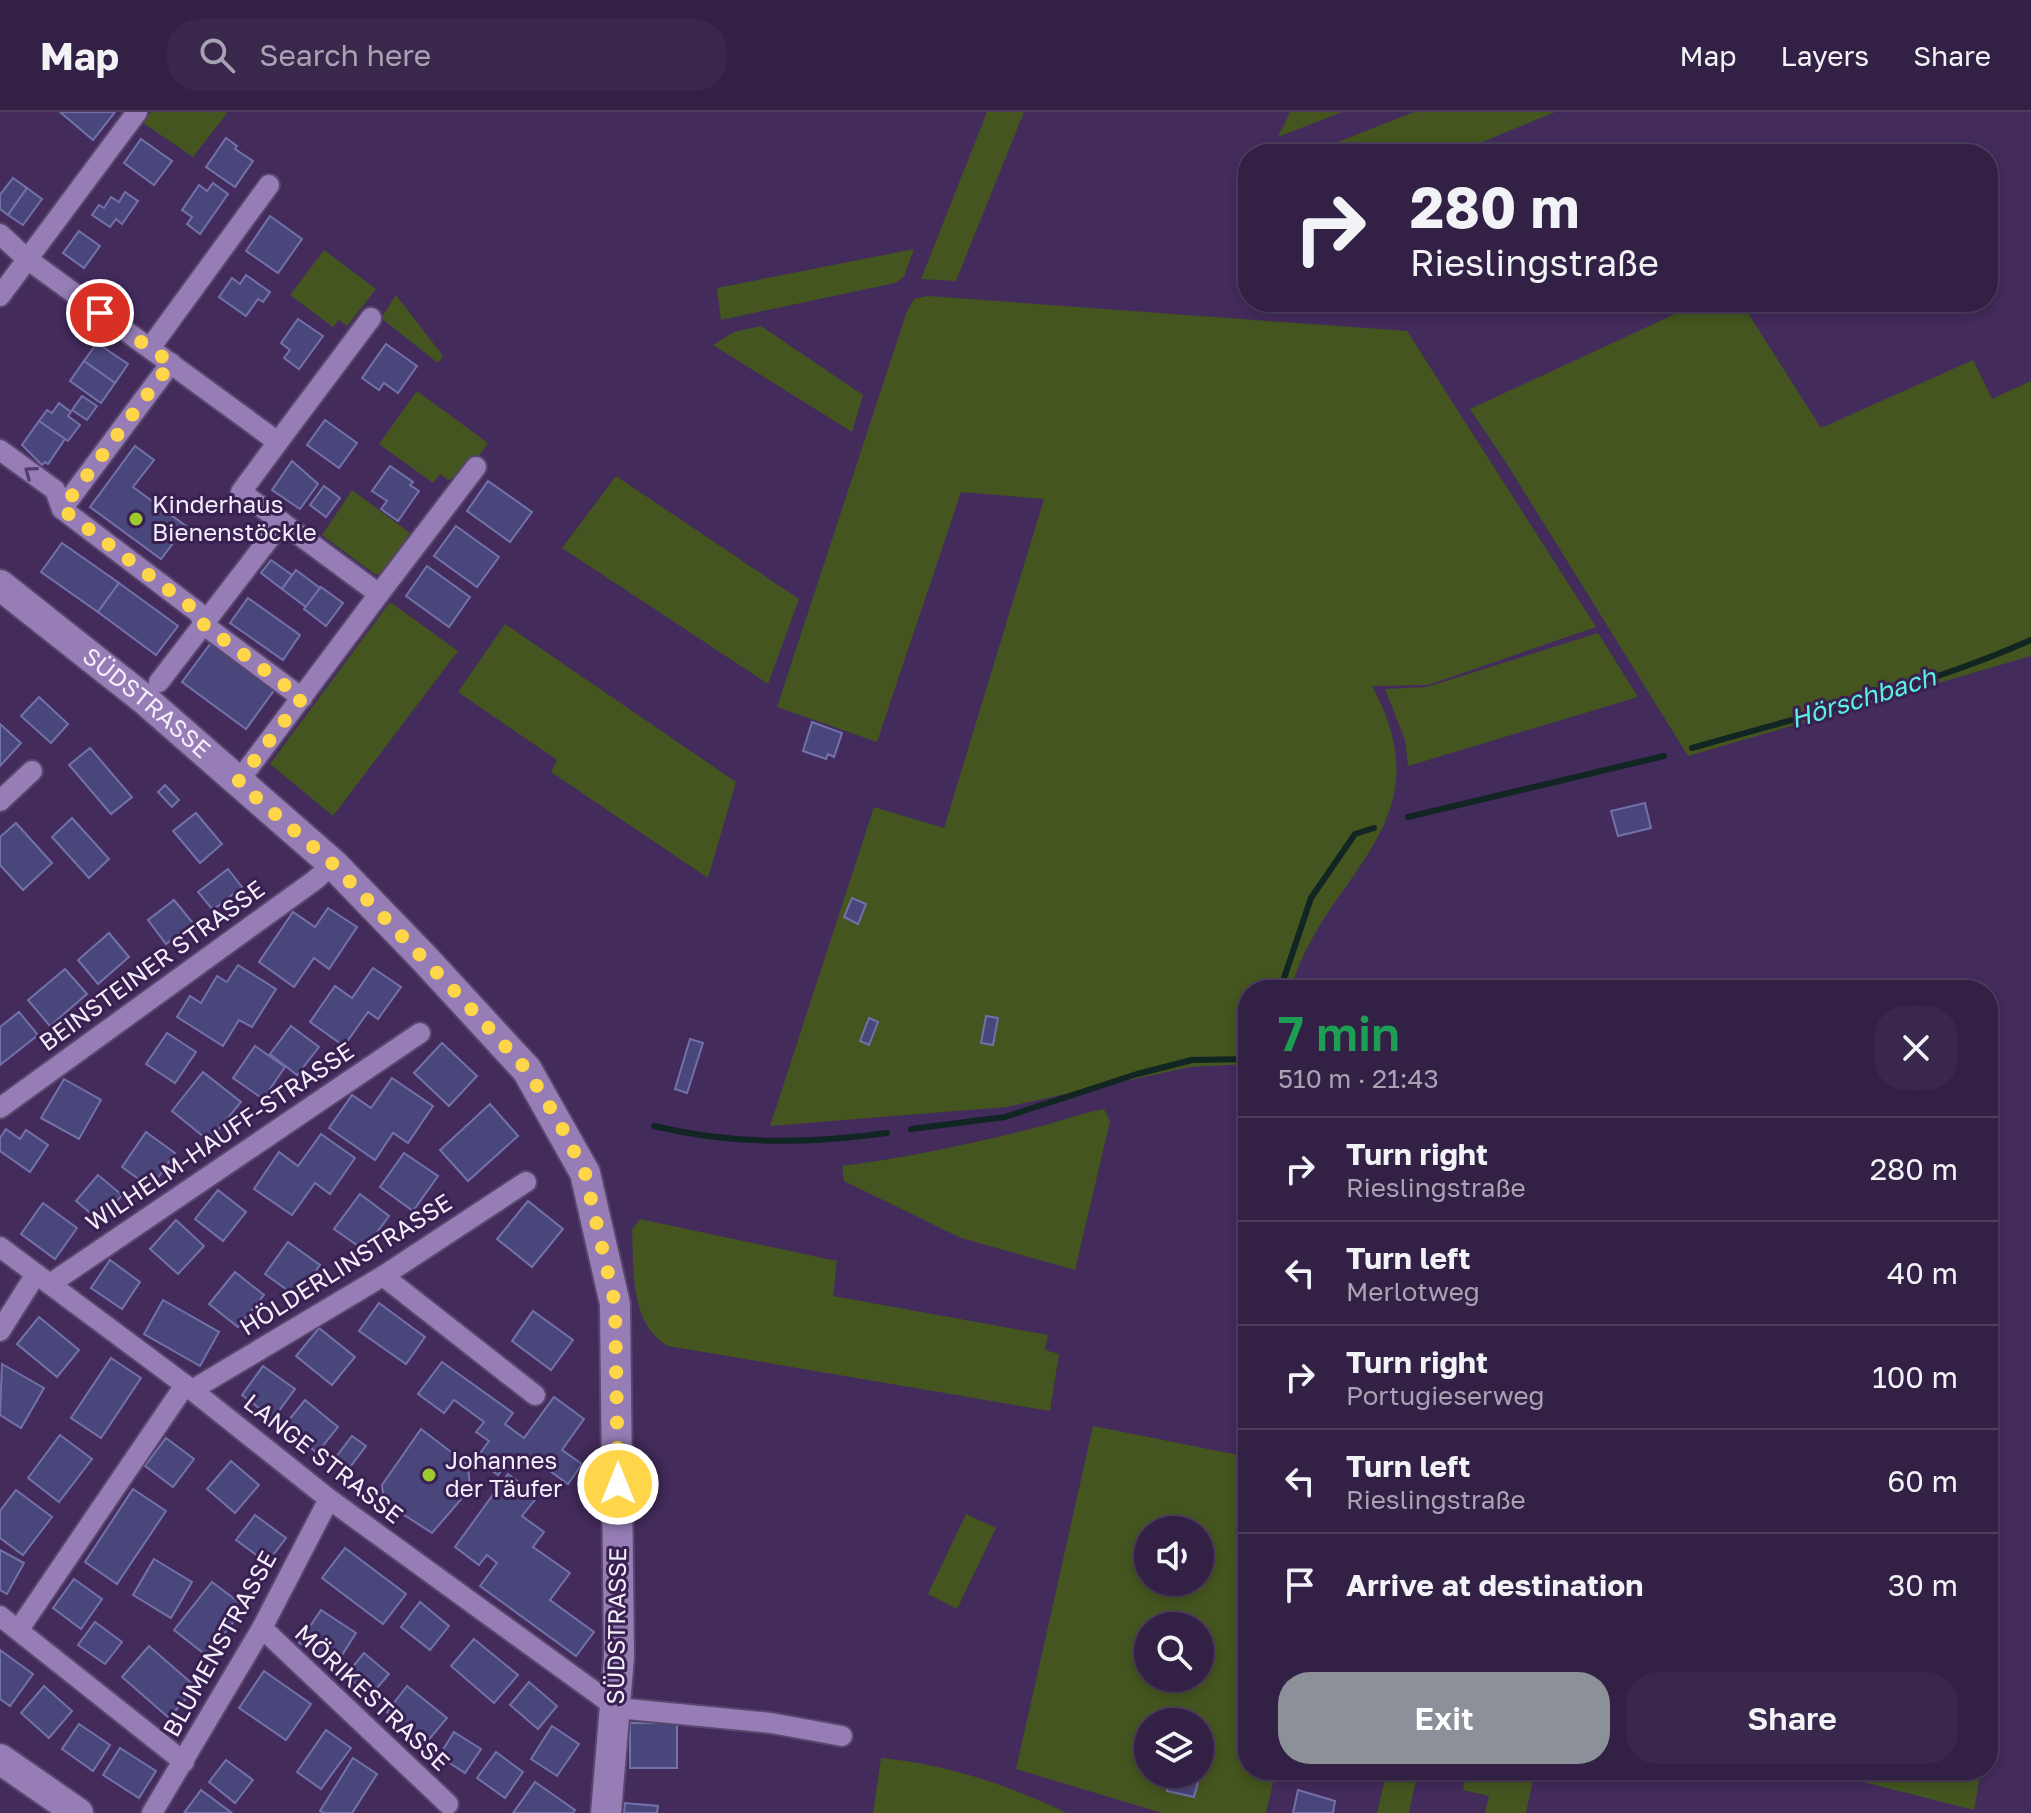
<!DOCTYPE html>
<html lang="en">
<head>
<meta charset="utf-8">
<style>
	:root { --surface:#322045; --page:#3a284c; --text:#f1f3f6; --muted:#a8a3b3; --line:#4d3e5e; --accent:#8c9099 }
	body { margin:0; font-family:"Golos Text",sans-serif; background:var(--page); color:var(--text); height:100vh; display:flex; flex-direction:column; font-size:30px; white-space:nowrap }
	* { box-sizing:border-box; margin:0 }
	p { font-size:26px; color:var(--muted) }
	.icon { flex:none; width:44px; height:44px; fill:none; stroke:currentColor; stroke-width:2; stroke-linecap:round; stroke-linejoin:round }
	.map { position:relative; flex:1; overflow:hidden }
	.panel { position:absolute; left:1238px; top:868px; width:760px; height:800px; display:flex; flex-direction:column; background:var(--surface); border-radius:32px; box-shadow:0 4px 12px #0003,0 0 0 2px var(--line) }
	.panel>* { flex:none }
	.banner { position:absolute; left:1238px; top:32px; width:760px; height:168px; border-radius:32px; box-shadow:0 4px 12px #0003,0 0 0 2px var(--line); background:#322045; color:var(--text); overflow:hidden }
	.tools { position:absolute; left:1134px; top:1404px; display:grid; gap:16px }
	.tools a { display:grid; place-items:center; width:80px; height:80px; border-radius:50%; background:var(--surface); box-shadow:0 4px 12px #0003,0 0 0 2px var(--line); font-size:40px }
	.pin { position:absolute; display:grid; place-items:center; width:68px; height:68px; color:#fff; margin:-34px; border:4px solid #fff; border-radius:50%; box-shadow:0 2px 8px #0007 }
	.me { position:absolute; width:88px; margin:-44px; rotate:0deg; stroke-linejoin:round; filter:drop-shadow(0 0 6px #0008) }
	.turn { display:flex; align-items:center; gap:28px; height:168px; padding:0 40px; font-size:36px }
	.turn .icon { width:104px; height:104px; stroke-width:2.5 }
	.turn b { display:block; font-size:56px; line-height:68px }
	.round { display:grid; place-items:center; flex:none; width:84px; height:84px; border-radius:32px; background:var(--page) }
	.head { display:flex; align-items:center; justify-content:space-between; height:136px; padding:0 40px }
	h1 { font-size:48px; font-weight:600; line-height:60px; color:#1e9e55 }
	.cta { display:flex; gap:16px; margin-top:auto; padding:16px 40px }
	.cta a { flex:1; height:92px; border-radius:32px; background:var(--accent); color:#fff; font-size:32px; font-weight:600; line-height:92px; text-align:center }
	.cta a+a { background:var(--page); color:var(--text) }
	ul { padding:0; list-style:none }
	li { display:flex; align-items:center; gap:24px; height:104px; padding:0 40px; border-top:2px solid var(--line) }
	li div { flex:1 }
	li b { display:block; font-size:30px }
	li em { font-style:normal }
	header { display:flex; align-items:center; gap:48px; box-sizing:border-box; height:112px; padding:0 40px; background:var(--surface); border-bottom:2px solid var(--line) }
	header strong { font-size:38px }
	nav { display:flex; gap:44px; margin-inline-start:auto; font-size:28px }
	.search { width:560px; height:72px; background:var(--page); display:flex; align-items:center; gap:20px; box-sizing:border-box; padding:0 28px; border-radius:32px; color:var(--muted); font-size:30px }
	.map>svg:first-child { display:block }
	.green { fill:#44551f; fill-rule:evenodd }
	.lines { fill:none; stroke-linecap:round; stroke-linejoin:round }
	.stream { stroke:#112522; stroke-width:6 }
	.building { fill:#49467b; stroke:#7371aa; stroke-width:2 }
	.street-casing { stroke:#59466d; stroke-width:24 }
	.secondary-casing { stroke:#59466d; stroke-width:34 }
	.street { stroke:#967db5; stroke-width:20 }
	.secondary { stroke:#967db5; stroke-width:30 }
	.oneway { stroke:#543c6f }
	.route { stroke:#ffd54a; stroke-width:14; stroke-dasharray:0 25.2 }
	.poi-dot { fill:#9eca2e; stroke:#382051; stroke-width:3 }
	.labels { text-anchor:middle; stroke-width:6; stroke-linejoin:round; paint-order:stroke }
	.poi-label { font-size:24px; fill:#f3eefb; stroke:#382051; text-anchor:start }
	.street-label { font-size:24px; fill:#f3eefb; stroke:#382051 }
	.water-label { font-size:26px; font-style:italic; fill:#5aefdf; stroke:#382051 }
</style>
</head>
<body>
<header>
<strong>Map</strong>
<div class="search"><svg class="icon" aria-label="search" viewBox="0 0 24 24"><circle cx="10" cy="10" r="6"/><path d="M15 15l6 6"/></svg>Search here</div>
<nav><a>Map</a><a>Layers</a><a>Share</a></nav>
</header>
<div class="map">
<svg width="2031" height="1701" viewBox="0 0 2031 1701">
	<rect width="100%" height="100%" fill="#432b5c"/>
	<g class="green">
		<path d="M151,0H225L227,1L193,45L143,11Z"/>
		<path d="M987,0H1024L956,169L921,167Z"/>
		<path d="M1290,0H1342L1278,25Z"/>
		<path d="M1414,0H1555L1453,42H1307Z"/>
		<path d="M914,137L904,165L895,171L721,208L717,176Z"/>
		<path d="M324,138L376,177L347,214L339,208L333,215L290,183Z"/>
		<path d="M396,183L443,244L438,251L381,206Z"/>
		<path d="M928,184L1407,219L1596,515L1428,573L1372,574C1449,715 1322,762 1291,878H1248V952L1190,955L1006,995L770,1014L874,695L944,716L1044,387L961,380L877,630L777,595L907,199L914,187Z"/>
		<path d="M1701,190H1741L1821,316L1973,248L1992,287L2031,269V544L1688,644L1507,352L1470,297Z"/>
		<path d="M761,214L863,283L852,320L713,233L734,220Z"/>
		<path d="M417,279L488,331L475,349L469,345L453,366L448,368L440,362L433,371L379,332Z"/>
		<path d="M616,364L799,487L768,572L562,436Z"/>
		<path d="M352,378L410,421L384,461L376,463L322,423Z"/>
		<path d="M390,490L458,539L333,704L270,652Z"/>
		<path d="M505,512L736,670L708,766L551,660L557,648L458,580Z"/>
		<path d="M1598,521L1638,585L1408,654L1405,628L1385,577L1427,575Z"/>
		<path d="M1104,997L1110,1009L1075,1158L961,1126L844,1069L842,1054C904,1046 965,1033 1026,1018C1053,1012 1077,1002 1104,997Z"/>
		<path d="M640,1107L837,1149L833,1184L1048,1223L1045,1238L1059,1242L1050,1299L668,1234C629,1212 634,1156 632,1117Z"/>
		<path d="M1093,1314L1248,1345V1658H1276L1266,1701H1162L1016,1657ZM1148,1418H1200V1470H1148ZM1148,1514H1200V1566H1148ZM1148,1610H1200V1662H1148Z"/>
		<path d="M966,1402L996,1416L957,1497L928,1482Z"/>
		<path d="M881,1646C945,1652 1009,1673 1067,1701H873Z"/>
		<path d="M1387,1658H1418L1409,1701H1377Z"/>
		<path d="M1467,1658H1535L1526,1701H1485L1489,1684L1463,1678Z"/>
		<path d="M1816,1658H1981L1974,1698Z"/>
	</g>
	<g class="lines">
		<g class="stream">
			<path d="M1692,636C1806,603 1922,576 2031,528"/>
			<path d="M1408,705L1664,644"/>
			<path d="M1280,878L1311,786L1355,722L1374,716"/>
			<path d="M654,1014C733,1033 807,1032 887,1021"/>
			<path d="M911,1017L1005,1005L1137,962L1192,948L1248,947"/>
		</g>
	</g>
	<g class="building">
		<path d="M60,0H115L93,28Z"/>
		<path d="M226,26L237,34L235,37L253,49L235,75L206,55Z"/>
		<path d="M141,27L172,49L154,73L124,51Z"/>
		<path d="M13,66L27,76L8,103L0,97V83Z"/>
		<path d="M213,71L228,82L200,122L187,112L192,105L182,98L199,73L207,79Z"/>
		<path d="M27,76L42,87L23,113L8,103Z"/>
		<path d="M125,80L138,89L122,112L116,107L110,115L92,103L99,93L104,96L111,85L119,90Z"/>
		<path d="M270,104L302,127L278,161L246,139Z"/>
		<path d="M79,119L100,134L84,156L63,141Z"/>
		<path d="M246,163L270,180L263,190L258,187L246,204L219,185L232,166L240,172Z"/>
		<path d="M298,207L323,224L299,257L284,246L290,238L281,231Z"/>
		<path d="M97,231L128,252L115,271L84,249Z"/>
		<path d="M386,232L417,254L398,281L384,271L379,278L362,266Z"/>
		<path d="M84,249L115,271L101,291L70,269Z"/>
		<path d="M82,284L97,294L87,308L72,298Z"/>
		<path d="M59,291L71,300L68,304L80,313L68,329L39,309L47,298L52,301Z"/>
		<path d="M325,308L357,331L339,356L307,333Z"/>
		<path d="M39,309L65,327L48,352L45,350L42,353L22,333Z"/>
		<path d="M135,334L154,348L133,375L186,414L161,447L90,395Z"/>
		<path d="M292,349L318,372L300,397L272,378Z"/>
		<path d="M390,354L413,370L410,373L419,379L398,409L381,397L387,389L372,379Z"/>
		<path d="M488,369L532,400L510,430L467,399Z"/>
		<path d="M324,374L340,386L326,405L310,393Z"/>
		<path d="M456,414L499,445L477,475L434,444Z"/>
		<path d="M62,431L119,471L98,500L41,460Z"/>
		<path d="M271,448L292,463L282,477L261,461Z"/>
		<path d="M427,454L470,485L449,515L406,484Z"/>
		<path d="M296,458L320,476L306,495L282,477Z"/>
		<path d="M119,471L178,514L156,543L98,500Z"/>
		<path d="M321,475L343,491L326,514L304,497Z"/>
		<path d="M248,486L300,523L283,548L230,511Z"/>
		<path d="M211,531L275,577L246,617L182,570Z"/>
		<path d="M39,585L68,612L51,631L21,604Z"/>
		<path d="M812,610L842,621L834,645L828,642L826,647L803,639Z"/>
		<path d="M0,612L21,631L0,654Z"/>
		<path d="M90,636L132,685L111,702L69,653Z"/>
		<path d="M165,673L179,688L172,695L158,680Z"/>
		<path d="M1645,691L1651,716L1618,724L1611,699Z"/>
		<path d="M196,701L222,732L200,751L173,719Z"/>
		<path d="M72,706L109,747L89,766L52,725Z"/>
		<path d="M16,711L52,751L23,778L0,753V725Z"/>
		<path d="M228,757L242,775L213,798L198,780Z"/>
		<path d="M852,786L866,792L858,812L844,805Z"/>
		<path d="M174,788L193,811L166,832L148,808Z"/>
		<path d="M328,796L357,815L329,857L314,846L294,875L259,850L293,800L315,815Z"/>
		<path d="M109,821L129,845L98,872L78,848Z"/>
		<path d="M238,853L276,877L252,915L239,908L223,934L177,905L190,884L201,891L217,864L227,870Z"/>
		<path d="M373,856L401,875L378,907L368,900L344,934L310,910L335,874L352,886Z"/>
		<path d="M65,857L87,882L50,914L28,888Z"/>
		<path d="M19,900L38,923L0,953V915Z"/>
		<path d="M986,904L998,906L993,933L981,931Z"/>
		<path d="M869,906L878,910L869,933L860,929Z"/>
		<path d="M291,914L319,935L297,963L270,942Z"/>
		<path d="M167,921L196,940L175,971L146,952Z"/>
		<path d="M690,927L703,931L687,981L675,977Z"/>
		<path d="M442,931L477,964L449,994L414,961Z"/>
		<path d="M255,934L285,955L263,987L233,966Z"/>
		<path d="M203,960L241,990L209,1029L172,999Z"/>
		<path d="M392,966L433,994L408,1031L393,1021L375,1048L329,1016L352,983L371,996Z"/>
		<path d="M64,967L101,988L79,1027L41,1006Z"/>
		<path d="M490,992L518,1024L468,1069L440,1038Z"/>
		<path d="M6,1017L20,1027L26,1018L48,1033L30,1060L0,1039V1026Z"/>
		<path d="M146,1020L175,1041L151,1076L122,1055Z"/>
		<path d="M321,1022L355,1046L330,1082L315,1071L292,1103L254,1077L279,1040L298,1054Z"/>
		<path d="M404,1041L438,1064L413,1099L380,1075Z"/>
		<path d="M98,1063L122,1083L100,1109L76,1089Z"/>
		<path d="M218,1078L246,1100L223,1129L195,1107Z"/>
		<path d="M360,1082L389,1104L364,1138L334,1117Z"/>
		<path d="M528,1089L563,1117L532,1155L497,1127Z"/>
		<path d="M43,1091L77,1116L55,1147L21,1122Z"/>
		<path d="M176,1108L204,1134L178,1162L150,1137Z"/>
		<path d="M288,1130L320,1153L297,1185L265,1162Z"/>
		<path d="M110,1148L140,1170L122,1197L91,1176Z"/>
		<path d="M235,1160L264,1183L238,1215L209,1192Z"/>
		<path d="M163,1188L219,1220L200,1254L144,1222Z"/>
		<path d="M379,1191L425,1225L406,1252L359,1219Z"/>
		<path d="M533,1199L573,1228L551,1258L512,1229Z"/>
		<path d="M39,1205L79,1238L57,1265L17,1232Z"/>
		<path d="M319,1216L355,1245L332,1273L296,1244Z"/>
		<path d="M111,1246L141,1266L101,1326L71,1306Z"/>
		<path d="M442,1250L513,1301L505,1312L524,1326L554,1285L584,1307L562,1338L582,1352L568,1372L532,1346L526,1353L512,1343L498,1363L476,1347L489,1329L476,1320L484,1310L454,1288L444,1301L418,1282Z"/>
		<path d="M2,1252L44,1276L21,1316L0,1303Z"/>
		<path d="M263,1254L295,1277L273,1307L242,1283Z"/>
		<path d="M305,1288L338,1315L317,1341L284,1314Z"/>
		<path d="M421,1317L468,1353L470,1377L432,1421L384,1390L382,1373Z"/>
		<path d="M60,1323L92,1347L59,1390L28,1366Z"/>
		<path d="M352,1324L366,1334L350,1355L336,1345Z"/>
		<path d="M166,1326L194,1347L173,1375L145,1354Z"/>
		<path d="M231,1349L259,1373L235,1401L207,1377Z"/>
		<path d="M508,1362L538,1384L522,1404L544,1420L533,1435L570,1461L550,1488L594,1520L576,1544L480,1474L497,1451L487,1443L479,1453L455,1435Z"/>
		<path d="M133,1377L166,1399L117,1472L85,1450Z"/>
		<path d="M16,1378L52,1405L23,1443L0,1426V1399Z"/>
		<path d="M255,1403L286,1426L267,1451L236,1428Z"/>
		<path d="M345,1436L406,1482L383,1512L322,1466Z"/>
		<path d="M0,1438L24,1451L7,1482L0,1478Z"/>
		<path d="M154,1447L192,1470L171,1506L133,1483Z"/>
		<path d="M74,1467L102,1487L81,1517L53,1496Z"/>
		<path d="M212,1470L245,1495L207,1544L174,1518Z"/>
		<path d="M420,1490L449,1514L430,1538L401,1515Z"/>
		<path d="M321,1498L356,1521L335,1554L299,1531Z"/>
		<path d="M95,1510L122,1530L105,1552L78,1533Z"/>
		<path d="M474,1527L518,1563L494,1591L451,1554Z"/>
		<path d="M149,1534L196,1575L169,1606L122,1565Z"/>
		<path d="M0,1538L33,1562L10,1594L0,1587Z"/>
		<path d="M364,1541L389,1562L370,1584L346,1563Z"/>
		<path d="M264,1559L311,1592L286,1628L239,1596Z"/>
		<path d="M529,1570L557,1594L538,1617L510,1593Z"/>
		<path d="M44,1574L72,1599L49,1626L21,1601Z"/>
		<path d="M407,1574L447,1606L426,1631L387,1600Z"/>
		<rect x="630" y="1611" width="47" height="45"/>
		<path d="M79,1612L110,1633L93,1659L62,1637Z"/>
		<path d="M552,1614L579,1632L557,1664L531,1647Z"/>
		<path d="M326,1618L351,1636L321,1677L297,1660Z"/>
		<path d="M454,1620L481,1637L465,1661L439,1644Z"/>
		<path d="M120,1636L156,1659L139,1686L103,1663Z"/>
		<path d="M496,1640L523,1660L505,1686L477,1666Z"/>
		<path d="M353,1646L377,1662L352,1701H324L320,1699Z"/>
		<path d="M226,1648L253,1668L235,1691L209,1670Z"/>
		<path d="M1170,1662H1200L1194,1685L1167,1679Z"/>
		<path d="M535,1670L575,1698L573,1701H513Z"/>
		<path d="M201,1678L232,1701H184Z"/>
		<path d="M1298,1678L1335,1689L1333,1701H1293Z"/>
		<path d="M625,1691L658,1694L657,1701H624Z"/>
	</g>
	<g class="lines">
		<g class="street-casing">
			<g id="street">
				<path d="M0,122L27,147L278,330L241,380L379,482L238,670"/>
				<path d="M0,184L137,0"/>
				<path d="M150,236L269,73"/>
				<path d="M278,330L371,206"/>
				<path d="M0,338L55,378L62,397L199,501L204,513L302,586"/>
				<path d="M62,397L171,251"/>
				<path d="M379,482L476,355"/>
				<path d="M159,570L282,410"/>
				<path d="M0,689L32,659"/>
				<path d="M0,996L315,768L333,752"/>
				<path d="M0,1135L192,1278L329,1387L617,1596L771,1611L842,1624"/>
				<path d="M383,1164L535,1283"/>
				<path d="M50,1172L420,921"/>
				<path d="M0,1219L36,1162"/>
				<path d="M192,1278L383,1164L526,1070"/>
				<path d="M0,1504L184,1650"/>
				<path d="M262,1516L448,1692"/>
				<path d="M19,1517L185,1273"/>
				<path d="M152,1701L262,1516L329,1387"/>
			</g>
		</g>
		<g class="secondary-casing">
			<g id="secondary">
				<path id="s1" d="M0,473L144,587L333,752L423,845L527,958L585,1061L615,1192L619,1545L606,1701"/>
				<path d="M0,1647L78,1701"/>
			</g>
		</g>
		<use href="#street" class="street"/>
		<use href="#secondary" class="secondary"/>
	</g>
	<defs><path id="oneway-chevron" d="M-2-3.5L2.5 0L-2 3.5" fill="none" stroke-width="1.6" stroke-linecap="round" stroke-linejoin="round" transform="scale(2)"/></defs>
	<use class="oneway" href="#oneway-chevron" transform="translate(30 360) rotate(-144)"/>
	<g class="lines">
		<path class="route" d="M100,201L171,251L62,397L199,501L204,513L302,586L238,670L333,752L462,887L527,958L559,1010L585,1061L615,1192L618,1372"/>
	</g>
	<g class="poi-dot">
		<circle cx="136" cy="407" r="8"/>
		<circle cx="429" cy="1363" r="8"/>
	</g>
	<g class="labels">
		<g class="poi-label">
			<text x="152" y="401">Kinderhaus<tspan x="152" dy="28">Bienenstöckle</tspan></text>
			<text x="445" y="1357">Johannes<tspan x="445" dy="28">der Täufer</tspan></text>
		</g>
		<g class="street-label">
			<text dy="8" stroke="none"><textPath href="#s1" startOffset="188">SÜDSTRASSE</textPath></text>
			<text transform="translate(152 854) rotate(-36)" y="8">BEINSTEINER STRASSE</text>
			<text transform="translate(220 1025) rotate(-34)" y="8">WILHELM-HAUFF-STRASSE</text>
			<text transform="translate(346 1153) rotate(-32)" y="8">HÖLDERLINSTRASSE</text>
			<text transform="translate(323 1347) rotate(38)" y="8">LANGE STRASSE</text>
			<text transform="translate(617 1514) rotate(-89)" y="8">SÜDSTRASSE</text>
			<text transform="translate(220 1532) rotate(-61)" y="8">BLUMENSTRASSE</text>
			<text transform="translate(372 1586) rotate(43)" y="8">MÖRIKESTRASSE</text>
		</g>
		<g class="water-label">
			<text transform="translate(1863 586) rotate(-17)" y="9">Hörschbach</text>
		</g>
	</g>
</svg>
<div class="tools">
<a><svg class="icon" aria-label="sound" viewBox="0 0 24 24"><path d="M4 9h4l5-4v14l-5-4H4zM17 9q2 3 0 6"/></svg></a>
<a><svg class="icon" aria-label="search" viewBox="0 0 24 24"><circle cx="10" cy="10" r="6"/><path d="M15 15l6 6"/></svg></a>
<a><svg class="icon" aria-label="layers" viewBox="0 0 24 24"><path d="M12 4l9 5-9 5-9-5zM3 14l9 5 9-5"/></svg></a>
</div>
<div class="pin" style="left:100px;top:201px;background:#d93025"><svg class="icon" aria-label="arrive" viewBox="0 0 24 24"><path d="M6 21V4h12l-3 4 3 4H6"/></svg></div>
<svg class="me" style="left:618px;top:1372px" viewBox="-20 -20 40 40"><circle r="17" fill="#ffd54a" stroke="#fff" stroke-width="3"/><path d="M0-11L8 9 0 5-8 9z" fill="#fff"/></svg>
<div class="banner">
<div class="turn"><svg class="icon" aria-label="right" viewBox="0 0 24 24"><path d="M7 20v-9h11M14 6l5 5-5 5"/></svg><div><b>280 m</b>Rieslingstraße</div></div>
</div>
<section class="panel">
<div class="head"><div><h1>7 min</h1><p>510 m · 21:43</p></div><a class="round"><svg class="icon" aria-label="close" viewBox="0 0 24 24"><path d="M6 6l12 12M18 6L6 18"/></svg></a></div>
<ul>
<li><svg class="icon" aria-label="right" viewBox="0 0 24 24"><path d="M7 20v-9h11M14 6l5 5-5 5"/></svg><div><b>Turn right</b><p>Rieslingstraße</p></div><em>280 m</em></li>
<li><svg class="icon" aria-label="left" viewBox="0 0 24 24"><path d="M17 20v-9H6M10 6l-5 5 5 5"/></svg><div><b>Turn left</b><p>Merlotweg</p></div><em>40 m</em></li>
<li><svg class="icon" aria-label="right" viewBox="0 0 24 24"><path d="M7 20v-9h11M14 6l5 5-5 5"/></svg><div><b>Turn right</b><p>Portugieserweg</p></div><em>100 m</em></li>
<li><svg class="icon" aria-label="left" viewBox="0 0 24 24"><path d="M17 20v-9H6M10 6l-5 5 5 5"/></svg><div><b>Turn left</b><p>Rieslingstraße</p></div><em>60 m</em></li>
<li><svg class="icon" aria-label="arrive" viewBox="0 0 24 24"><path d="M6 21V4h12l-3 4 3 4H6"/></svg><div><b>Arrive at destination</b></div><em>30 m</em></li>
</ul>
<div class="cta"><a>Exit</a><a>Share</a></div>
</section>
</div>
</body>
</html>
